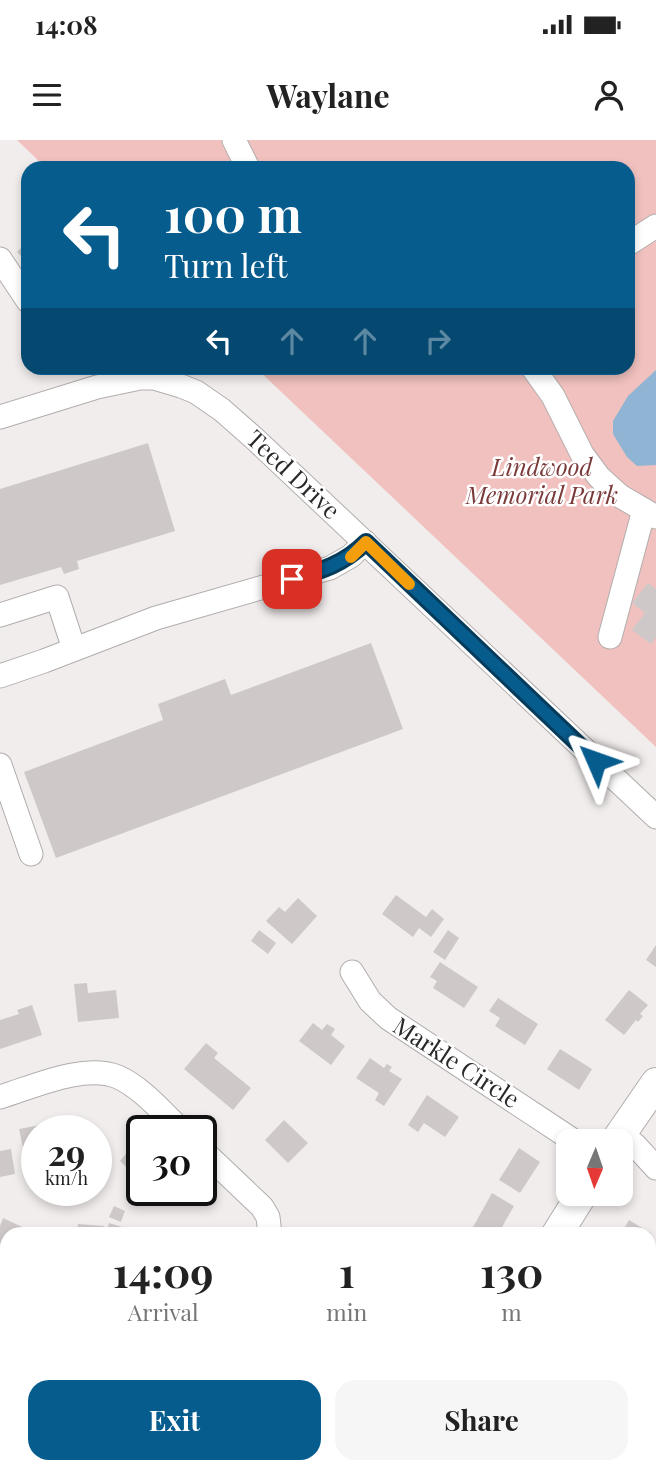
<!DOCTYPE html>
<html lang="en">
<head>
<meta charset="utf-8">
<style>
	:root { --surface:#fff; --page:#f6f6f6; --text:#222; --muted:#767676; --accent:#075c8e }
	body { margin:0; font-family:"Playfair Display",serif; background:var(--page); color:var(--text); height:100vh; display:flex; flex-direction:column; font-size:26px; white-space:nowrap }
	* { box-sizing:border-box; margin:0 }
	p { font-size:23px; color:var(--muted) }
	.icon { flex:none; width:38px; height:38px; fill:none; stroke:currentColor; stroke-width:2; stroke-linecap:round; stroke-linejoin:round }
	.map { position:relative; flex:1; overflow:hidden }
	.side { position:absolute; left:0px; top:1087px; width:656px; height:247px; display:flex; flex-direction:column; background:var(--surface); border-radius:21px 21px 0 0; box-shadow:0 4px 10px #0003 }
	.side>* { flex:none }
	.banner { position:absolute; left:21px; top:21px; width:614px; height:214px; border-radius:21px; box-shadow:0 4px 10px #0003; background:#075c8e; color:#fff; overflow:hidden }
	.needle { width:46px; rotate:182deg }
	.controls { position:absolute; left:556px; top:989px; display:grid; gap:14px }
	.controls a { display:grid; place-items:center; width:77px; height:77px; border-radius:14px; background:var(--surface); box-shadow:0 4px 10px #0003; font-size:35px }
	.speed { position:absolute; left:21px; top:975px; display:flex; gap:14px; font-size:35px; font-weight:700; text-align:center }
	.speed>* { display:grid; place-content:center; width:91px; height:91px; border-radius:50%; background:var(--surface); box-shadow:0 4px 10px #0003; line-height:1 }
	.speed small { font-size:18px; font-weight:400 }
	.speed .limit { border:4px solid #111; border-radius:10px; background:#fff; color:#111 }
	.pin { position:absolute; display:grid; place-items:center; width:60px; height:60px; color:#fff; margin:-30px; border-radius:14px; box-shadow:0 4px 10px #0006 }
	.me { position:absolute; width:77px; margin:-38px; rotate:313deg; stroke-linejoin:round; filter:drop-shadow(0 0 5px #0008) }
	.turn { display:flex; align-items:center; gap:24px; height:147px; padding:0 28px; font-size:32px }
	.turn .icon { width:91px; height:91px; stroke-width:2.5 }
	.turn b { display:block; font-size:49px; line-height:60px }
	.lanes { display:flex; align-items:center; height:66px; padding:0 28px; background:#0003; justify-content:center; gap:35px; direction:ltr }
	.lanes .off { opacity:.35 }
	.eta { display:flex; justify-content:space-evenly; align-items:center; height:119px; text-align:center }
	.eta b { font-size:42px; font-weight:700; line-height:49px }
	.action { display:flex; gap:14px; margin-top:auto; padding:14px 28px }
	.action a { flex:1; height:80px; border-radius:21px; background:var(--accent); color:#fff; font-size:28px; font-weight:700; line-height:80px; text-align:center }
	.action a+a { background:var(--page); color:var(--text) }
	.status { display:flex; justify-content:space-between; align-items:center; height:49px; padding:0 35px; background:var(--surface); direction:ltr }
	.status svg { height:19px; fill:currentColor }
	header { display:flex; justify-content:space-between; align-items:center; height:91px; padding:0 28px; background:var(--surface); font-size:32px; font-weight:700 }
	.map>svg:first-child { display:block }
	.green { fill:#f0c1be }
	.water { fill:#90b5d4 }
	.building { fill:#cec9c8 }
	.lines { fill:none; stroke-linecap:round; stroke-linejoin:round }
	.minor-casing { stroke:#b2adad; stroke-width:25 }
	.major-casing { stroke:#b2adad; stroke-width:32 }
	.minor { stroke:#fff; stroke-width:23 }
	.major { stroke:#fff; stroke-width:30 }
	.route-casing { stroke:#053c5c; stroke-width:18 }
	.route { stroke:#075c8e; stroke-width:12 }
	.slow { stroke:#f59e0b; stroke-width:12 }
	.labels { text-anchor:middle; stroke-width:5; stroke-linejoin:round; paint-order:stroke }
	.park-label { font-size:24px; font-style:italic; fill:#7a3a39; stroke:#fff }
	.street-label { font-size:24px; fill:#2a2828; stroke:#fff }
</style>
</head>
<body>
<div class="status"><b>14:08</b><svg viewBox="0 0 49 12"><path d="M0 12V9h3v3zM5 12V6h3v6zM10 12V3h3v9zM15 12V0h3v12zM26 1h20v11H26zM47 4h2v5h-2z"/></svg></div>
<header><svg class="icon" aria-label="menu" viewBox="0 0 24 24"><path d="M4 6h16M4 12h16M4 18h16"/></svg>Waylane<svg class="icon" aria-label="person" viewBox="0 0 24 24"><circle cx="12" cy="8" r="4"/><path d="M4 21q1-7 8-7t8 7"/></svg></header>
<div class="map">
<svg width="656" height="1332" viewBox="0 0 656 1332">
	<rect width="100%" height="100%" fill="#f2eded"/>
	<path class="green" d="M17,0H656V607L256,228H628V28H46Z"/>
	<path class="water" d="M656,230V325L637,326L627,317L613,294V281L628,256Z"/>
	<g class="building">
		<path d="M28,101V123L17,112Z"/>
		<path d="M148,303L175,391L77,421L79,429L64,434L61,427L0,445V349Z"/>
		<path d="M648,443L656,449V497L651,504L632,490L645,473L632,463Z"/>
		<path d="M371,503L403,589L56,718L24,632L163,580L158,564L225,539L231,555Z"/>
		<path d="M396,755L426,777L432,769L444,779L431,797L419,788L413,797L382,774Z"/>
		<path d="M298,758L317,776L292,804L266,781L279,767L285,772Z"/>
		<path d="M259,790L276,803L268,814L251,801Z"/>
		<path d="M448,790L459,798L445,820L433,812Z"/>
		<path d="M656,805V827L646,820Z"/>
		<path d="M440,822L478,847L464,868L433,848L437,841L430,837Z"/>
		<path d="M87,843L88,853L116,850L119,878L78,882L74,844Z"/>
		<path d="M629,850L648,865L640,874L643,876L638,882L636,880L624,895L605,880Z"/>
		<path d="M498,858L538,884L525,905L495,886L500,878L489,871Z"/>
		<path d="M32,865L42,895L0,909V880L19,874L17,870Z"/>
		<path d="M313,883L322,890L327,884L335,889L331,895L345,906L331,925L299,901Z"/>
		<path d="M206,903L218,913L214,918L251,948L233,970L184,929Z"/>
		<path d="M560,909L592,929L579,950L547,929Z"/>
		<path d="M370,918L384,928L387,924L392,927L389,931L402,939L384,966L375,960L379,953L356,938Z"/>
		<path d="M427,955L459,977L445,997L424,983L418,992L408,985Z"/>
		<path d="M284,980L308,1003L288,1023L265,1000Z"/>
		<path d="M62,981L64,990H37V1025L27,1027L19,989Z"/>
		<path d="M135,1003L142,1009V1042L120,1021Z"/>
		<path d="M519,1008L540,1022L520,1053L499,1040Z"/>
		<path d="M11,1009L15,1034L0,1037V1011Z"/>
		<path d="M492,1053L514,1066L498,1094H485L473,1087Z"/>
		<path d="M114,1066L125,1071L121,1082L109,1077Z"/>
		<path d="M3,1078L31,1091L29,1094H7V1106L0,1103V1086Z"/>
		<path d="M629,1080L652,1094H621Z"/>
		<path d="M109,1083L122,1087L120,1094H106Z"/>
		<path d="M78,1084L104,1086V1094H77Z"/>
		<path d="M649,1306L656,1315V1332H636L632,1326H649Z"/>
		<path d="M29,1326H39L59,1332H28Z"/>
		<path d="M484,1326H526L523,1332H481Z"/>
	</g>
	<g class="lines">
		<g class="minor-casing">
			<g id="minor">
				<path d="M234,0L248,28"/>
				<path d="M628,104L656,86"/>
				<path d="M0,119L28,161"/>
				<path d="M533,228L553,256L582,314L599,337L620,356L656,377"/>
				<path d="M0,277L97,247L140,238H154L181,246L196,252L222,270L256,300L656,677"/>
				<path d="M0,475L57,457L74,509"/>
				<path d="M610,497L644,370"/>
				<path d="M0,536L44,521L156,478L330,428L351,416L365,402"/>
				<path d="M0,625L31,714"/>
				<path d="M352,832L370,861L388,878L574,1001"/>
				<path d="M0,957C33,947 84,923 118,937C141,947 163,973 181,990"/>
				<path d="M620,994L635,1005L656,1028"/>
				<path d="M201,1009L262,1067L268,1077L270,1094"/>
				<path d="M0,1149L7,1153"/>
				<path d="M356,1326L367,1332"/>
				<path d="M580,1326L584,1332"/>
			</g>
		</g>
		<g class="major-casing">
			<g id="major">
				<path d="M616,1001L656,943"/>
				<path d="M557,1094L582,1054"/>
				<path d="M421,1332L424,1326"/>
			</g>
		</g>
		<use href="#minor" class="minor"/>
		<use href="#major" class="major"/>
	</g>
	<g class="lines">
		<g class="route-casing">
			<path id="route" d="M292,439C321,431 344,424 366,402L596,621"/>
		</g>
		<use href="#route" class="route"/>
		<path class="slow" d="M351,417L366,402L409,444"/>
	</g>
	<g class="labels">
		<g class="park-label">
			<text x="542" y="336">Lindwood<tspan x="542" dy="28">Memorial Park</tspan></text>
		</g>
		<g class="street-label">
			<text transform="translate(293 335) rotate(43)" y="8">Teed Drive</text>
			<text transform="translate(456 923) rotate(33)" y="8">Markle Circle</text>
		</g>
	</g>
</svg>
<div class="controls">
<a><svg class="needle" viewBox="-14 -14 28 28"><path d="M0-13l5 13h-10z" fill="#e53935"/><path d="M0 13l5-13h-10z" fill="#767676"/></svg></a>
</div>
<div class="speed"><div>29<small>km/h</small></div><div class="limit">30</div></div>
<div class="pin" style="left:292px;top:439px;background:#d93025"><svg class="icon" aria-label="arrive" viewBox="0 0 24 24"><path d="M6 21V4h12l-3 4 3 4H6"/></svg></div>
<svg class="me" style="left:596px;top:621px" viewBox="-20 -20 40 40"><path d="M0-17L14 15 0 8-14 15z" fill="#075c8e" stroke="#fff" stroke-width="4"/></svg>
<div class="banner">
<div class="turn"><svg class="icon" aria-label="left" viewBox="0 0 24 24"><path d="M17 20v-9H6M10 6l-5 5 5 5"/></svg><div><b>100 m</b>Turn left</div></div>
<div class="lanes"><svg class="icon" aria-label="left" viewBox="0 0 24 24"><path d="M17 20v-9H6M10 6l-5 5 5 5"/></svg><svg class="icon off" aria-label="ahead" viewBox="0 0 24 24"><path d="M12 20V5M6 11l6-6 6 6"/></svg><svg class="icon off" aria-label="ahead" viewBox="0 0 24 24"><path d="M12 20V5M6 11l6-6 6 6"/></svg><svg class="icon off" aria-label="right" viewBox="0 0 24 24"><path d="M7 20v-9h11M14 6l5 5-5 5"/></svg></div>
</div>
<section class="side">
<div class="eta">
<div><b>14:09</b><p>Arrival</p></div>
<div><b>1</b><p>min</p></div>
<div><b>130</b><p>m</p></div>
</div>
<div class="action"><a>Exit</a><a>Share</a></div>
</section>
</div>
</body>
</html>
